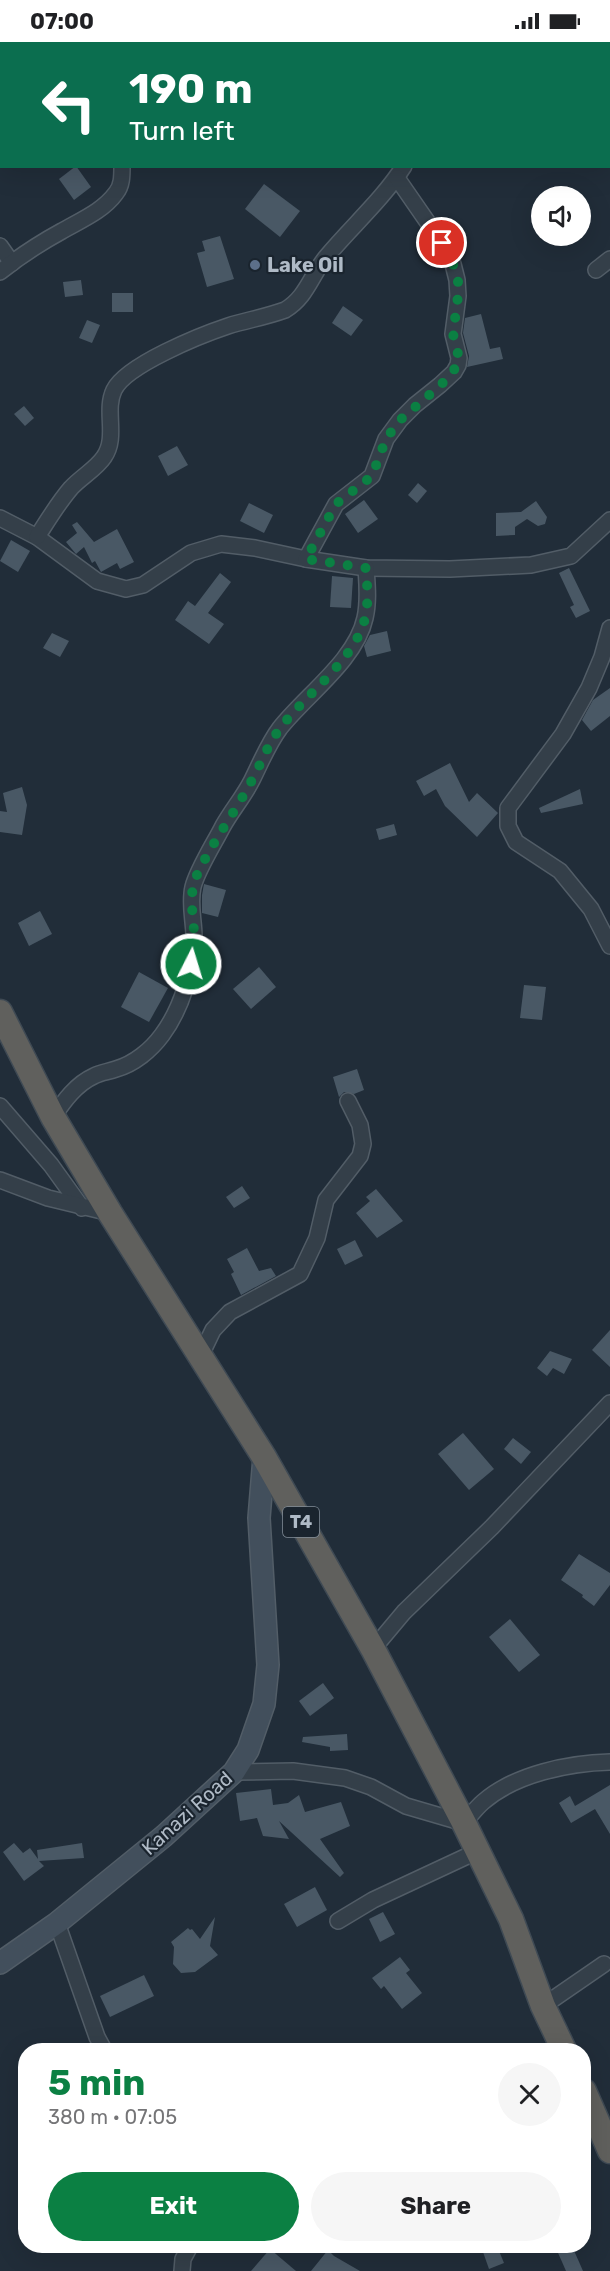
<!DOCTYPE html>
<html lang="en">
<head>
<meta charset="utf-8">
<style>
	:root { --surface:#fff; --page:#f6f6f6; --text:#202124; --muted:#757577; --accent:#0b8043 }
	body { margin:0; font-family:Rubik,sans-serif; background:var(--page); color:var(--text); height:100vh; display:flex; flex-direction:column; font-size:22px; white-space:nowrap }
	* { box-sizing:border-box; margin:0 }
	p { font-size:20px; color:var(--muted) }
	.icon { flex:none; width:33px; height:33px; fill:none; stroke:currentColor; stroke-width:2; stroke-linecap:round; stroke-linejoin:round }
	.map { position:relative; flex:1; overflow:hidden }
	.sheet { position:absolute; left:18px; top:2001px; width:573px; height:210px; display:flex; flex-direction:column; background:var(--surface); border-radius:24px; box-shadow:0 6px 24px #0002 }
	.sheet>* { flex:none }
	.hud { position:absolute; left:0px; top:0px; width:610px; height:126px; box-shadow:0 6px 24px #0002; background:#0b6e4f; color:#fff; overflow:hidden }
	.fabs { position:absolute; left:531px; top:144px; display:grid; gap:12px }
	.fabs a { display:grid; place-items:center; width:60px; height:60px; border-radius:50%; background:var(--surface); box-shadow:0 6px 24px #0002; font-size:30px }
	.pin { position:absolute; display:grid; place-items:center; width:51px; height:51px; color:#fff; margin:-26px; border:3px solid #fff; border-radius:50%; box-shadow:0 2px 6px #0007 }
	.me { position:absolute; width:66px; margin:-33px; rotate:5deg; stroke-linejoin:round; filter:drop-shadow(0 0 4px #0008) }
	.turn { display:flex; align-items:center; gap:21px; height:126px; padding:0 30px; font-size:27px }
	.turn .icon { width:78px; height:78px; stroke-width:2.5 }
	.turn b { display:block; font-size:42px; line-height:51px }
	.round { display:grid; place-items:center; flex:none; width:63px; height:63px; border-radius:32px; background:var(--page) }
	.headline { display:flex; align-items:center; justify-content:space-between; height:102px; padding:0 30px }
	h1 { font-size:36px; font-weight:700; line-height:45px; color:var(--accent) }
	.button { display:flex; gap:12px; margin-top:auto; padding:12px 30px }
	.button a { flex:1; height:69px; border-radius:36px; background:var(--accent); color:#fff; font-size:24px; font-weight:700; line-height:69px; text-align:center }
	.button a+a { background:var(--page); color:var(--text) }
	.status { display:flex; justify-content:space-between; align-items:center; height:42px; padding:0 30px; background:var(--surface); direction:ltr }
	.status svg { height:16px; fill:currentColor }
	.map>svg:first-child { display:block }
	.building { fill:#495865 }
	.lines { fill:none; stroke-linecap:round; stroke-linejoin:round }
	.minor-casing { stroke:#525d67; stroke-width:18 }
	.secondary-casing { stroke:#525d67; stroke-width:24 }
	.trunk-casing { stroke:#3f4a54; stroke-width:27 }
	.minor { stroke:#343f49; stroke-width:15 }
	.secondary { stroke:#424f5c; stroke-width:21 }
	.trunk { stroke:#60605d; stroke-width:24 }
	.route { stroke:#0b8043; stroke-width:10; stroke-dasharray:0 18 }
	.service-dot { fill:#5c6f8a; stroke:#1a242e; stroke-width:2 }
	.labels { text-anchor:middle; stroke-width:4.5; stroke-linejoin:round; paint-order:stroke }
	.shield { fill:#1a242e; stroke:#828d98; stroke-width:1.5 }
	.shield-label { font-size:18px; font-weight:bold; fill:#afbac6 }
	.poi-label { font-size:20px; font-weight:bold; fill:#afbac6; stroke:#1a242e; text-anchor:start }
	.street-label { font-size:20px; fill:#afbac6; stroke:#1a242e }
</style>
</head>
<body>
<div class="status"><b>07:00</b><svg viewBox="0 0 49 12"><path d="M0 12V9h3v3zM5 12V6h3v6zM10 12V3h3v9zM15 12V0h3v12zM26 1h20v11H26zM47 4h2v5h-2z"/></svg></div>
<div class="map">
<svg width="610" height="2229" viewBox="0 0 610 2229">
	<rect width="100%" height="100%" fill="#212d39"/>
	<g class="building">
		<path d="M76,124L91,145L74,158L59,137Z"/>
		<path d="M264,142L300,169L280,195L245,167Z"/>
		<path d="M220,194L234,237L207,245L197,211L205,209L202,199Z"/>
		<path d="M81,238L83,253L65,255L63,240Z"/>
		<rect x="112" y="251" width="21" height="19"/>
		<path d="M343,264L363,278L351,294L332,281Z"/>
		<path d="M481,272L490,307L500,305L503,317L467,325L469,314L463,291L465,276Z"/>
		<path d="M87,278L100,283L92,301L79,296Z"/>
		<path d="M24,364L34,376L25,384L14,372Z"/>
		<path d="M177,404L188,423L168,434L158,414Z"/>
		<path d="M418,441L427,449L417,461L408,453Z"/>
		<path d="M364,458L378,477L358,491L345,472Z"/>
		<path d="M536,459L547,475L545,482L538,484L527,477L515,485V493L496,494V471L521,470Z"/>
		<path d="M249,461L273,473L264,491L240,479Z"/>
		<path d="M77,480L94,500L117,487L134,520L120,527L117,521L101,530L95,519L92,521L84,505L76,512L66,500L77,491L72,483Z"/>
		<path d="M11,498L30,509L18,530L0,519Z"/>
		<path d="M569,526L590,569L576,576L570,565L574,563L559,531Z"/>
		<path d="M220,531L231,540L208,571L224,582L209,602L175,578L188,559L195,564Z"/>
		<path d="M332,534L353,536L351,566L330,565Z"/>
		<path d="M387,589L391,609L367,615L364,604L370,593Z"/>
		<path d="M52,591L69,599L60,615L43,606Z"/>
		<path d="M610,646V674L591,689L582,678L593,658Z"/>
		<path d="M450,721L469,760L477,751L498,771L477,795L445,764L436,747L424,754L416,739Z"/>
		<path d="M22,745L27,763L22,793L0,790V769L7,770L3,751Z"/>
		<path d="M580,747L583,762L541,771L539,766Z"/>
		<path d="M394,782L397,793L379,798L376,787Z"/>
		<path d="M204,842L226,848L218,875L202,871V853Z"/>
		<path d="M40,869L52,892L29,904L18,881Z"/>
		<path d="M259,925L276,945L251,967L233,947Z"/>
		<path d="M139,930L168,946L149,980L121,965Z"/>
		<path d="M524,943L546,945L542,978L520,976Z"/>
		<path d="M357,1027L364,1048L354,1052L344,1050L339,1055L333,1035Z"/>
		<path d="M242,1144L250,1156L234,1166L226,1155Z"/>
		<path d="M376,1147L403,1179L377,1196L356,1171L370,1159L366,1155Z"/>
		<path d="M355,1198L363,1214L345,1223L337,1207Z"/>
		<path d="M247,1206L259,1229L271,1226L276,1234L241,1253L231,1232L234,1230L227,1217Z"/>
		<path d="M610,1288V1325L592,1308Z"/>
		<path d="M550,1309L572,1317L564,1332L553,1326L547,1334L537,1326Z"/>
		<path d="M463,1391L494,1427L469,1448L438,1412Z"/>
		<path d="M513,1396L531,1410L521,1422L504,1407Z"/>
		<path d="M579,1512L610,1531V1543L594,1564L582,1555L583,1553L561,1538Z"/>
		<path d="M510,1577L540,1613L519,1630L489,1595Z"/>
		<path d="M323,1641L334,1656L310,1674L299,1659Z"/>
		<path d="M347,1692L348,1708L330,1709V1705L302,1700L303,1695Z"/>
		<path d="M610,1743V1792L595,1767L571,1781L559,1761L570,1754L575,1764Z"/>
		<path d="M271,1747L273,1763L288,1761L299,1753L305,1770L341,1760L350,1784L320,1797L344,1831L340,1835L279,1779L289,1797L263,1794L257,1776L240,1779L236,1751Z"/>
		<path d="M14,1801L23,1811L30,1806L38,1817L37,1808L82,1801L84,1816L39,1819L44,1824L24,1839L3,1810Z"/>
		<path d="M315,1845L327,1868L297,1885L284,1862Z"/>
		<path d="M383,1870L395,1892L380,1900L369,1877Z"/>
		<path d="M215,1875L210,1904L218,1913L195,1930L181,1931L173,1922L174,1905L171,1900L188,1886L190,1888L192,1887L200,1897Z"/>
		<path d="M400,1915L410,1928L406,1931L422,1951L402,1967L384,1944L381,1947L372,1936Z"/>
		<path d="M144,1933L154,1954L110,1975L100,1954Z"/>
		<path d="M497,2204L504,2221L489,2227L483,2210Z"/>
		<path d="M555,2204H572L583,2229H566Z"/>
		<path d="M270,2207L296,2229H251Z"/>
		<path d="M328,2208L334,2214L360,2229H311Z"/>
	</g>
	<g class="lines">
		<g class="minor-casing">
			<g id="minor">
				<path d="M469,2L470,0"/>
				<path d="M0,204L12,221"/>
				<path d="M596,228L610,217"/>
				<path d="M0,230C20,214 40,201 62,189C81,178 103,169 116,151C122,144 122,134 122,124"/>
				<path d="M0,476L37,495L97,539L126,547L143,543L191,511L221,502L255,506L306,517L366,526L450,527L531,523L571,514L610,478"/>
				<path d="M37,495C48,478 58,461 71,446C81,435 96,427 104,415C118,395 104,369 114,348C126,323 201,293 228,284C247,278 266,275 285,268C307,255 311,233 327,214C353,183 382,158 404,124"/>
				<path d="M306,517L336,462L372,434L386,397L400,378L415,363L440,343L454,330L458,323L459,316L453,292L458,254L457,238L453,222L442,201L397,136"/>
				<path d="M610,586L602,615L589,646L563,692L508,766V784L516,800L560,829L591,867L610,904"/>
				<path d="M0,1064L51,1123L82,1166"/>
				<path d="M53,1075C64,1059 76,1042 94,1034C101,1030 108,1030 116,1027C134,1022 151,1008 162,993C182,966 193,928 194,895C194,878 189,862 193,845C197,828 215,800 223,784C232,768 244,754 252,738C261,720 268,702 280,686C306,653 356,618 365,576C369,559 367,542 366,526"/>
				<path d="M0,1138L48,1156L110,1171"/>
				<path d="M200,1315L213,1288L230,1270L300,1232L317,1196L326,1158L360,1114L363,1102L360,1083L348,1059"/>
				<path d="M373,1607L404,1570L492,1485L610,1361"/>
				<path d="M234,1730L293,1729L345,1736L371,1745L406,1764L464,1781C470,1774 476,1766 483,1760C515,1732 569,1721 610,1720"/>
				<path d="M338,1879L373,1858L478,1809"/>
				<path d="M57,1881L97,1995L104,2008"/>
				<path d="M543,1964L604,1922"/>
				<path d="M182,2229L183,2217L190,2204"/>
			</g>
		</g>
		<g class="secondary-casing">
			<path id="secondary" d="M0,1921L57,1881L164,1794L234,1730L248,1708L264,1662L268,1623L259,1476L264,1415"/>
		</g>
		<g class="trunk-casing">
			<g id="trunk">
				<path d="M0,970L53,1075L110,1171L264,1415L373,1607L464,1781L511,1877L543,1964L564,2008"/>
				<path d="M584,2049L610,2109"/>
			</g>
		</g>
		<use href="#minor" class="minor"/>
		<use href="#secondary" class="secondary"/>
		<use href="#trunk" class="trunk"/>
	</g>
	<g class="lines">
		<path class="route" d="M191,922C192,913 194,903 194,894C194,874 188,855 196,835C211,802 234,772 251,740C261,722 267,704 279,688C304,653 355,619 365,576C369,560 367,543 366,526L306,517L336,462L372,434L386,397L400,378L441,343L458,323L459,316L453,292L458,254V238L453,222L442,201"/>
	</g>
	<circle class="service-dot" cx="255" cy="223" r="6"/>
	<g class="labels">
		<rect class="shield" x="283" y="1465" width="36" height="30" rx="4.5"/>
		<g class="shield-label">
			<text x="301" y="1486">T4</text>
		</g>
		<g class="poi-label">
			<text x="267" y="230">Lake Oil</text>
		</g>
		<g class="street-label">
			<text transform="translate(187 1771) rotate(-42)" y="7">Kanazi Road</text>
		</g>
	</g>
</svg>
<div class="fabs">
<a><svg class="icon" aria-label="sound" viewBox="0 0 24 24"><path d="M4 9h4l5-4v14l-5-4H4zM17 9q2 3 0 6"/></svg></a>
</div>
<div class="pin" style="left:442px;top:201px;background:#d93025"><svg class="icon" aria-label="arrive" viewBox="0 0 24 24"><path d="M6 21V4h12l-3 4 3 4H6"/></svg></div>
<svg class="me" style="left:191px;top:922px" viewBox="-20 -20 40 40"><circle r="17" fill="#0b8043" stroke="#fff" stroke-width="3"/><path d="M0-11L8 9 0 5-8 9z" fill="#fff"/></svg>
<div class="hud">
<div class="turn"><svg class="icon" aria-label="left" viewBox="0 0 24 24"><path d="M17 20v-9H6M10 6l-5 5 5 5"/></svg><div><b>190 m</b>Turn left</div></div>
</div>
<section class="sheet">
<div class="headline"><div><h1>5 min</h1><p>380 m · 07:05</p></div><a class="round"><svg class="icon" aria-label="close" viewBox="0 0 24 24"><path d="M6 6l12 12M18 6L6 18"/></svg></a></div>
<div class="button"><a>Exit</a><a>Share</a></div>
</section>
</div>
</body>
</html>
